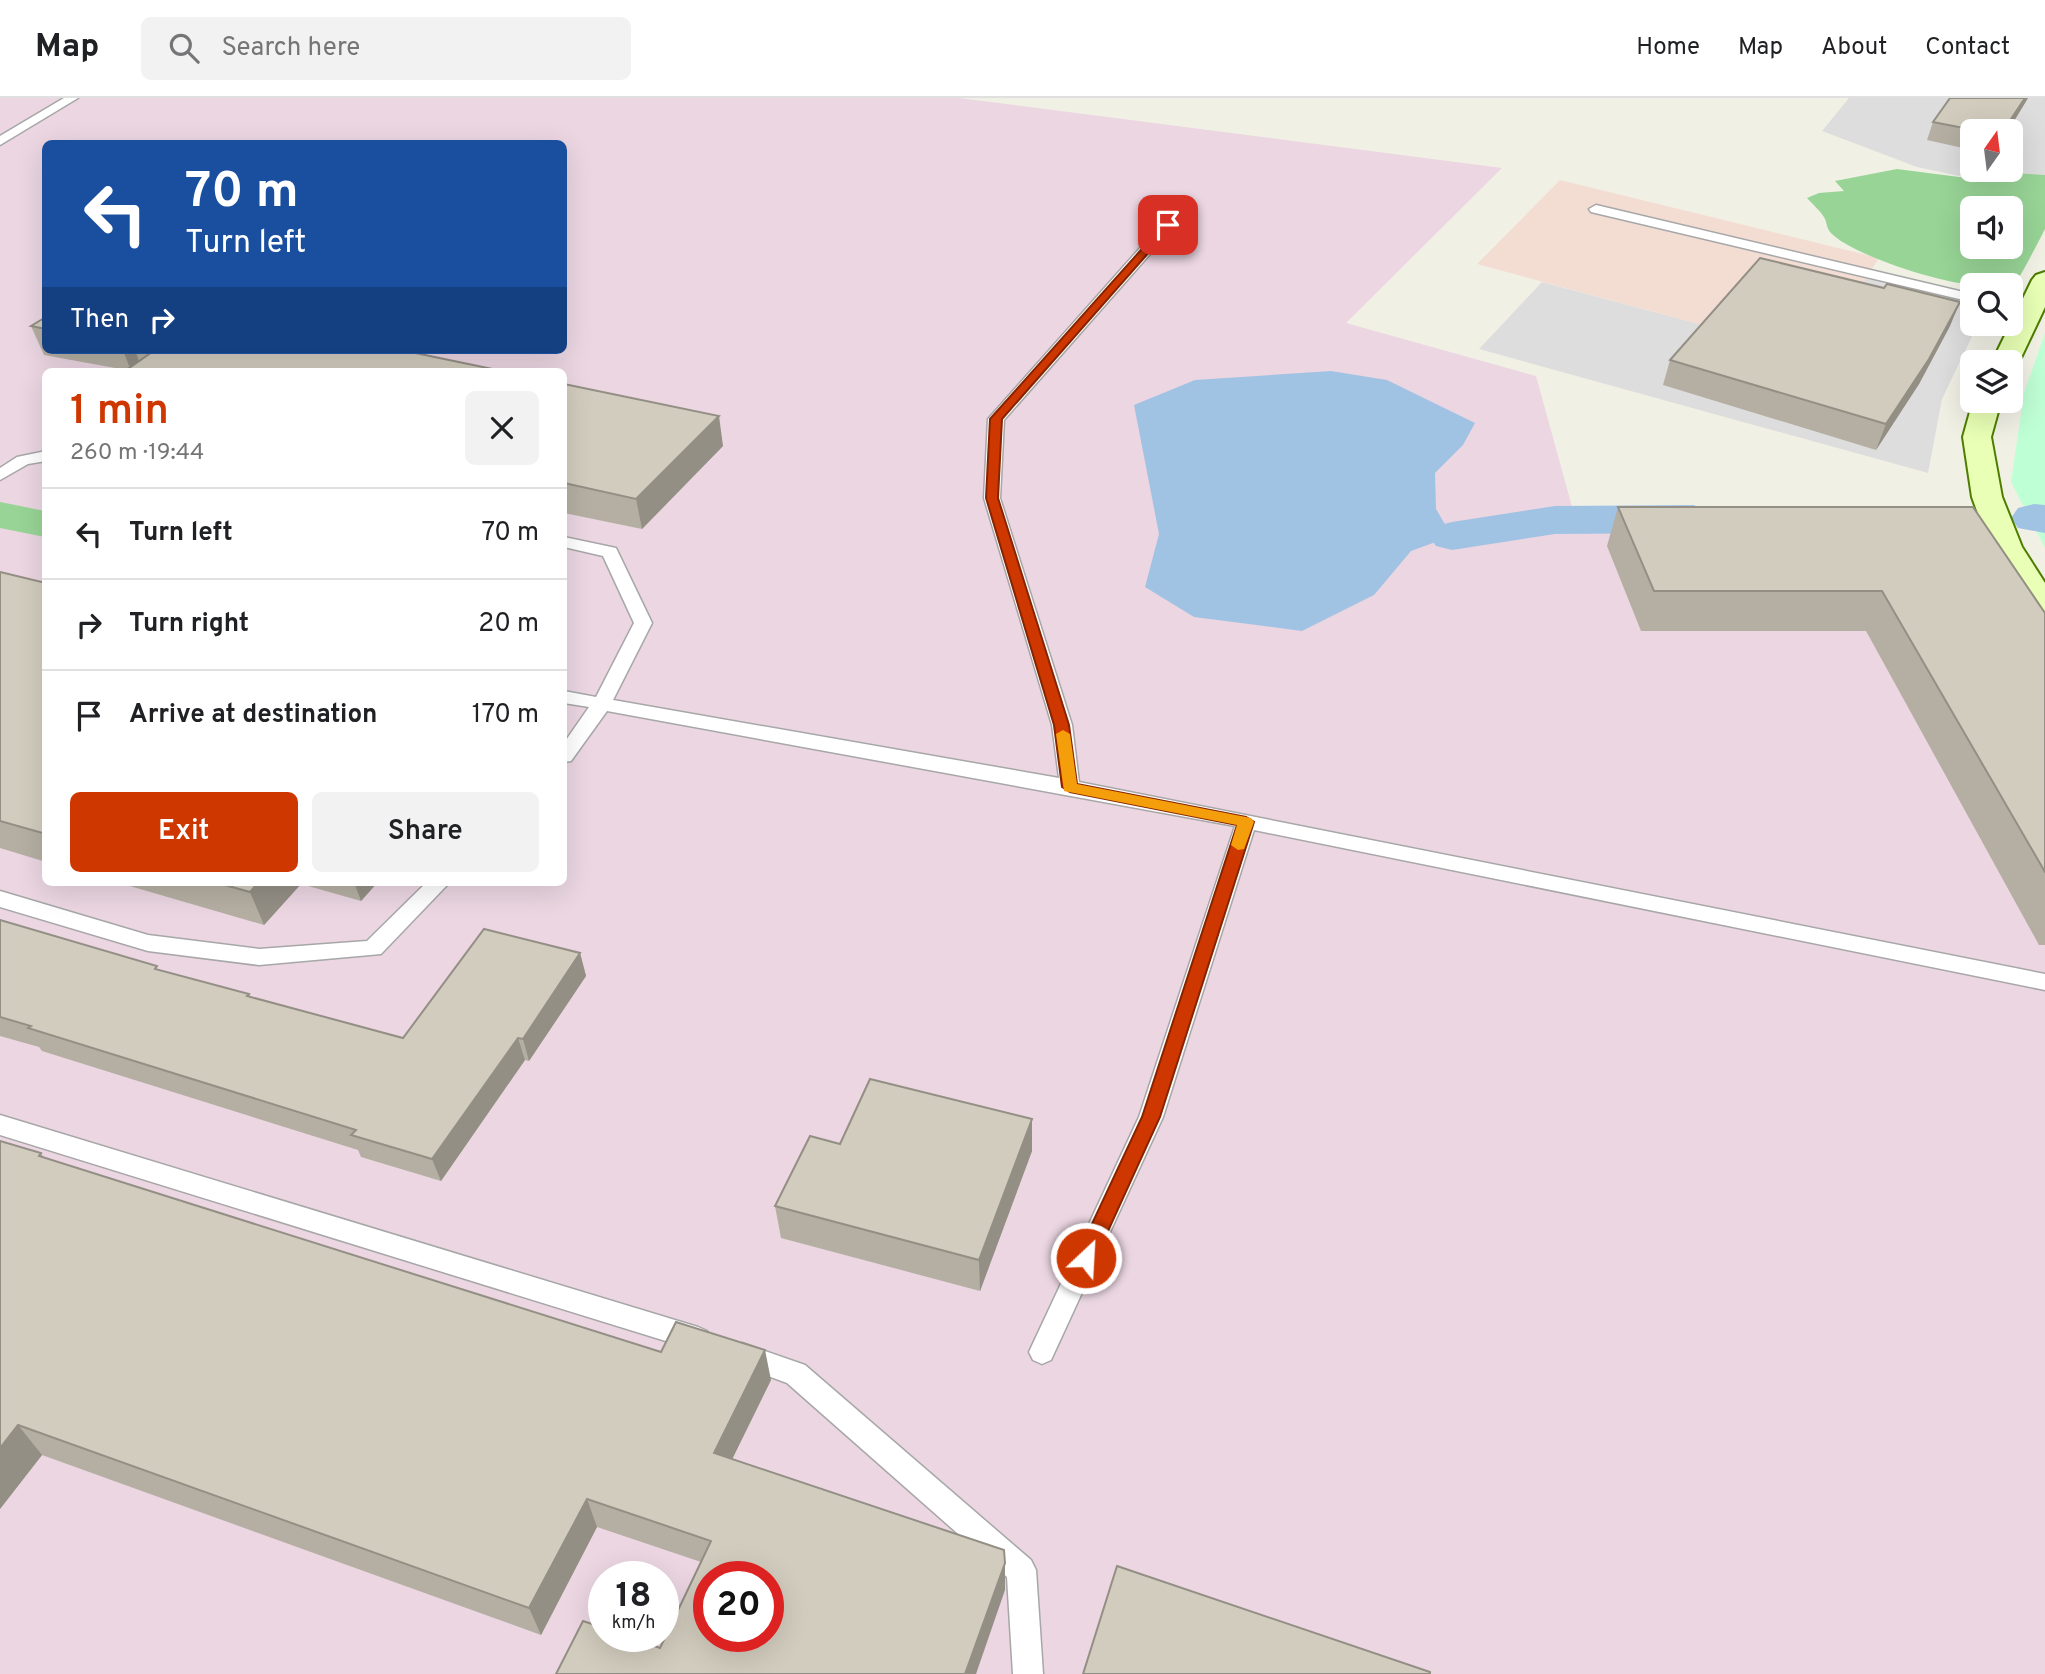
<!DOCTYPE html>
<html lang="en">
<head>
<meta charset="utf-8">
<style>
	:root { --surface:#fff; --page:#f2f2f2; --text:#202124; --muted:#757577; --line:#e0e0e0; --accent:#cf3700 }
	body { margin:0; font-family:Overpass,sans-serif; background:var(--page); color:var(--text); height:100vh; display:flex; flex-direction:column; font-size:26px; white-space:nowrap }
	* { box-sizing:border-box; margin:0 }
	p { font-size:23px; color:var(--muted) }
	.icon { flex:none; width:38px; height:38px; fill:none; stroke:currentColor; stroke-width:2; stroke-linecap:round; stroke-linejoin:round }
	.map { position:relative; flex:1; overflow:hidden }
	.details { position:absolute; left:42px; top:270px; width:525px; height:518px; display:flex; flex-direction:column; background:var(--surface); border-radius:10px; box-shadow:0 7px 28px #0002 }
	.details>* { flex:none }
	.banner { position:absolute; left:42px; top:42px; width:525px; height:214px; border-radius:10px; box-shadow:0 7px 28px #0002; background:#1a4fa0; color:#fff; overflow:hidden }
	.needle { width:46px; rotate:14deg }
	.fabs { position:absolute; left:1960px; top:21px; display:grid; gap:14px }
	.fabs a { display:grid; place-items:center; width:63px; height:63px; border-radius:10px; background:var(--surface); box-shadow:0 7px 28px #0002; font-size:35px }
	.speed { position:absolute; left:588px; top:1463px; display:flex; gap:14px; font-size:35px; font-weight:700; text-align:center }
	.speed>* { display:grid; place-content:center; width:91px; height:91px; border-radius:50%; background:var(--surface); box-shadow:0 7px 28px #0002; line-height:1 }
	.speed small { font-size:18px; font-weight:400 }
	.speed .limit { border:10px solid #d22; background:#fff; color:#111 }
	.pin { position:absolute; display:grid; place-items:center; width:60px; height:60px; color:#fff; margin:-30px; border-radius:14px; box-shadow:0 4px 10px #0006 }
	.me { position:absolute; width:77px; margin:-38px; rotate:25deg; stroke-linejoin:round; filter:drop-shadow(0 0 5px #0008) }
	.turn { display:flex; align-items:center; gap:24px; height:147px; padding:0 28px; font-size:32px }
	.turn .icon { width:91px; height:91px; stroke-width:2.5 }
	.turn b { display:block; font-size:49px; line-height:60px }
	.then { display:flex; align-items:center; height:66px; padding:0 28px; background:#0003; gap:14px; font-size:26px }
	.round { display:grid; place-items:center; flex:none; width:74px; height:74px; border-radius:10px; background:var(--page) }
	.head { display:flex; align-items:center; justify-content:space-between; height:119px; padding:0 28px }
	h1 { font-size:42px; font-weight:600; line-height:52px; color:var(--accent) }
	.primary-button { display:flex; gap:14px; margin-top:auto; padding:14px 28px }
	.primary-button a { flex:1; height:80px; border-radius:10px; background:var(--accent); color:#fff; font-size:28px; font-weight:600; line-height:80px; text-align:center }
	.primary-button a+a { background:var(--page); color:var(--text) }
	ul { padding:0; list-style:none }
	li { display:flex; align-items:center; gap:21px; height:91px; padding:0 28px; border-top:2px solid var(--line) }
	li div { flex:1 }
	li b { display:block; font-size:26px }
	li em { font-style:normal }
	header { display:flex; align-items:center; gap:42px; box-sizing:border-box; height:98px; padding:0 35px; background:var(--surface); border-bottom:2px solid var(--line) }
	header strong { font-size:33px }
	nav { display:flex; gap:38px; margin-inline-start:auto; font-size:24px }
	.search { width:490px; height:63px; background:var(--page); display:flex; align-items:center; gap:18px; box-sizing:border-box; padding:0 24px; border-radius:10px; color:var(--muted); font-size:26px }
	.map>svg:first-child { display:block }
	.residential { fill:#dedddd; fill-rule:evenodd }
	.commercial { fill:#f3ddd3 }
	.industrial { fill:#ebd6e2; fill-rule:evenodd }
	.forest { fill:#98d496; fill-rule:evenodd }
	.park { fill:#bfffd5 }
	.water { fill:#a1c3e3 }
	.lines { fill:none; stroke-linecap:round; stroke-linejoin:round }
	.canal { fill:#a1c3e3; fill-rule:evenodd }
	.lane-casing { stroke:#a7a7a7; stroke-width:3 }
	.secondary-casing { stroke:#4e7d00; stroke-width:4 }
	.lane { fill:#fff; fill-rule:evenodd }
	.secondary { fill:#e8ffb5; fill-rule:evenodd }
	.wall { fill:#b5afa3 }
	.shaded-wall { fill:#938f85 }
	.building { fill:#d2ccbe; stroke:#938f85; stroke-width:2; fill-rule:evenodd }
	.route { fill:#cf3700; stroke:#872400; stroke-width:2 }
	.slow { fill:#f59e0b }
</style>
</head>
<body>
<header>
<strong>Map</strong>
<div class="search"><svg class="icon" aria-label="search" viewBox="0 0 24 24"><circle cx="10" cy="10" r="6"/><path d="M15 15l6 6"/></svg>Search here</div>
<nav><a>Home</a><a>Map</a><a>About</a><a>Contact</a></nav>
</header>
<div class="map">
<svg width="2045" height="1576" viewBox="0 0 2045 1576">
	<rect width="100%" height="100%" fill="#f1f0e5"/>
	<g class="residential">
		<path d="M1849,0H2045V96L1917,69L1822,33ZM1972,33H2011V72H1972Z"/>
		<path d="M1866,180L1972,206V226H1978L1942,301L1928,375L1479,251L1542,184L1816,257Z"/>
	</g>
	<path class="commercial" d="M1560,82L1879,160L1817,258L1477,166Z"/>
	<path class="industrial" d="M0,0H959L1502,70L1346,225L1536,278L1579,434L1958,431L2045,574V1576H0ZM46,46H564V252H46ZM46,273H564V784H46ZM604,1479H663V1538H604ZM709,1479H768V1538H709Z"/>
	<g class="forest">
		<path d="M1897,71L1990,83L2012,75L2045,77C2045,89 2045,120 2045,131C2043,135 2020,180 2017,182C1991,205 1854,160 1831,135C1827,131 1827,126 1825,121C1821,113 1813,107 1807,100L1819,95L1844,93L1835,83ZM1972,110H2011V149H1972Z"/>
		<path d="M0,404L45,413V439L0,430Z"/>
	</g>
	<path class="park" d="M2045,235V450L2011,384L2024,295Z"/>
	<path class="water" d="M1331,273L1387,282L1475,325L1463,347L1435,375L1436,411L1452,438L1411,453L1374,497L1302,533L1194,519L1145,489L1159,436L1134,307L1195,282Z"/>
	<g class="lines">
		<g class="canal">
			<path d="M2034,406L2045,407V435L2018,430L2011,420L2018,410Z"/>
			<path d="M1693,407L1709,411L1716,421L1709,431L1693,435L1555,436L1452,452L1436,448L1429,438L1436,428L1452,424L1555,408Z"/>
		</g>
		<g class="lane-casing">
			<g id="lane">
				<path d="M64,0H78L0,47V38Z"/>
				<path d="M1596,107L1972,196V204L1591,114L1589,111Z"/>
				<path d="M1168,123L1175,127L1173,130L1004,322L1000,400L1072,627L1079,684L2045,876V892L1254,732L1163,1019L1051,1262L1042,1266L1033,1262L1029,1254L1139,1019L1235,728L607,613L571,663L564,664V645L589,609L564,605V593L596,599L634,525L603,458L564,449V439L616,450L652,525L613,602L1059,680L1052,627L984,400L988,321L1163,124Z"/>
				<path d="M2011,205L2034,210L2036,213L2029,217L2011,213Z"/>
				<path d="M46,353V363L28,366L0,382V370L17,359Z"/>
				<path d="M427,784H450L381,856L259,867L148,853L0,809V793L148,837L259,851L367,843Z"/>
				<path d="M0,1017L698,1229L707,1233L711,1241L707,1249L698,1253L0,1037Z"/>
				<path d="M742,1245L805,1267L1031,1462L1036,1472L1043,1576H1013L1007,1479L787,1285L733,1265L729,1257L733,1249Z"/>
			</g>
		</g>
		<g class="secondary-casing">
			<g id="secondary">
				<path d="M2045,174V209L2019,264L2011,271V264H1992L2032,182L2036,177Z"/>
				<path d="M1973,303H2001L1991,339L2002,399L2022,449L2045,485V520L2034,517L1990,449L1972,399L1963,339Z"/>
			</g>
		</g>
		<use href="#lane" class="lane"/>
		<use href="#secondary" class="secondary"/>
	</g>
	<g class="wall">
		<path d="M1950,0H2028L2008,33H1972V52L1927,42L1933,24Z"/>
		<path d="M46,219V252H401L126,272L44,257L31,228Z"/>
		<path d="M1950,228L1919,286L1876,352L1663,287L1670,262Z"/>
		<path d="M564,286L723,348L642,431L564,415Z"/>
		<path d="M1618,409L2045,515V847H2039L1866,533H1641L1607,448Z"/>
		<path d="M0,474L46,485V764L0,750Z"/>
		<path d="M116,784H378L361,803L301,786L264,827Z"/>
		<path d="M0,822L159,872L249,896L250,899L403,940L580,855L586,878L529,963L525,962L441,1083L361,1059L358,1052L42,953L39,949L0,938Z"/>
		<path d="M1032,1021V1053L980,1193L781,1140L775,1108L840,1046Z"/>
		<path d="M41,1055L44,1060L661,1254L771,1282L732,1361L1005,1492L660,1550L701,1464L597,1429L541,1537L42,1357L0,1411Z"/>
	</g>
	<g class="shaded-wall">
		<path d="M2025,0H2028L2008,33H2003Z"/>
		<path d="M1960,204L1950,228L1919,286L1876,352L1886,326Z"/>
		<path d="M123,252H135L140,266L131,273Z"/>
		<path d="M719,318L723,348L642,431L636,401Z"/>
		<path d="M259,784H300L301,786L264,827L250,794Z"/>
		<path d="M354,784H378L361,803Z"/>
		<path d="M580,855L586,878L529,963L523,941Z"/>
		<path d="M518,940L525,962L441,1083L432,1061Z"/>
		<path d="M1032,1021V1053L980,1193L979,1162Z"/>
		<path d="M765,1252L771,1282L721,1384L714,1355Z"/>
		<path d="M18,1327L42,1357L0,1411V1350Z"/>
		<path d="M587,1401L597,1429L541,1537L529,1510Z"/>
		<path d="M1005,1465V1492L976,1576H965Z"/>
	</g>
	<g class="building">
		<path d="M1950,0H2025L2003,33H1979L1933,24Z"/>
		<path d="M1760,160L1884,190L1887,186L1960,204L1929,261L1886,326L1670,262Z"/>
		<path d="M46,219V231L31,228Z"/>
		<path d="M155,252H401L502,273H125Z"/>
		<path d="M564,286L719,318L636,401L564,385Z"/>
		<path d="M1618,409H1973L2045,515V774L1882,493H1654Z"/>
		<path d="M0,474L46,485V736L0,723Z"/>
		<path d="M214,784H259L250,794Z"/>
		<path d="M0,822L157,868L155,871L249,896L247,898L403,940L484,831L580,855L523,941L518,940L432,1061L351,1037L356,1032L28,930L31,928L0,919Z"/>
		<path d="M870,981L1032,1021L979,1162L775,1108L810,1038L840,1046Z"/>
		<path d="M0,1043L41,1055L39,1058L661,1254L676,1224L765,1252L714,1355L1004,1452L1005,1465L965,1576H556L583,1523L604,1530V1538H627L660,1550L711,1443L587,1401L529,1510L18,1327L0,1350ZM709,1479H768V1538H709Z"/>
		<path d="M1117,1468L1430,1574V1576H1083Z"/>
	</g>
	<path class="route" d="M1165,125L1173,127L1002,321L998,400L1069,627L1077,686L1246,719L1254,724L1160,1019L1093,1166L1086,1168L1079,1166L1076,1160L1142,1019L1237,727L1070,694L1062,689L1054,627L986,400L990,321Z"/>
	<path class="slow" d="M1063,632L1070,636L1077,686L1251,720L1254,724L1244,751L1238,752L1231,747L1237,727L1064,693L1056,636Z"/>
</svg>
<div class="fabs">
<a><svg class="needle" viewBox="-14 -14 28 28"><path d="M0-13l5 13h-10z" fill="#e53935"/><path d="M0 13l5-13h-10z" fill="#757577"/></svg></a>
<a><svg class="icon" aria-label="sound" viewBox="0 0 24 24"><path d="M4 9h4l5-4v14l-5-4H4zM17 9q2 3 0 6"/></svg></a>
<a><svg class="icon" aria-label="search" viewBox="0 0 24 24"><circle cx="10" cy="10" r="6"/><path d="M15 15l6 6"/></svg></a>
<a><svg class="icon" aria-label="layers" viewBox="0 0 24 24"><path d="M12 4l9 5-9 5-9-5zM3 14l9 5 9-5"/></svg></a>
</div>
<div class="speed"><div>18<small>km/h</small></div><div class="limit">20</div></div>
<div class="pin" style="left:1168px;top:127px;background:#d93025"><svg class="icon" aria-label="arrive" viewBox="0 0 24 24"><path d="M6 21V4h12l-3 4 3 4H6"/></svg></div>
<svg class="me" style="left:1086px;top:1160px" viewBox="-20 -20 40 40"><circle r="17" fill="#cf3700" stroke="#fff" stroke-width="3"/><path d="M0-11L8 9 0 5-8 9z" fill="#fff"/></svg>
<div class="banner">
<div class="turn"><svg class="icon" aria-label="left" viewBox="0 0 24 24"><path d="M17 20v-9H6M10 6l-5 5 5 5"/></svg><div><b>70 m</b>Turn left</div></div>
<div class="then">Then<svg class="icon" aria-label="right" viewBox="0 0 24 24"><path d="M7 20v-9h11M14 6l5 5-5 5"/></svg></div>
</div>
<section class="details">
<div class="head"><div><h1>1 min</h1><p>260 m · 19:44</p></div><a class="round"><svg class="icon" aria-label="close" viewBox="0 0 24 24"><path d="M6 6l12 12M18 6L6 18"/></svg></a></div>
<ul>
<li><svg class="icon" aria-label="left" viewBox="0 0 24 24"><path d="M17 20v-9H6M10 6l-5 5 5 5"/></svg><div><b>Turn left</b></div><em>70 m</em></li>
<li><svg class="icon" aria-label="right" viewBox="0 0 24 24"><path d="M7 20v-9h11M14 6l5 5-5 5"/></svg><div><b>Turn right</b></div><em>20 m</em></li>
<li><svg class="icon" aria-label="arrive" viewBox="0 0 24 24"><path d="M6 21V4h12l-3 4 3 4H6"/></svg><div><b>Arrive at destination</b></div><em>170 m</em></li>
</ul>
<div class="primary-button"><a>Exit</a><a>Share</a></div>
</section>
</div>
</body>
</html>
